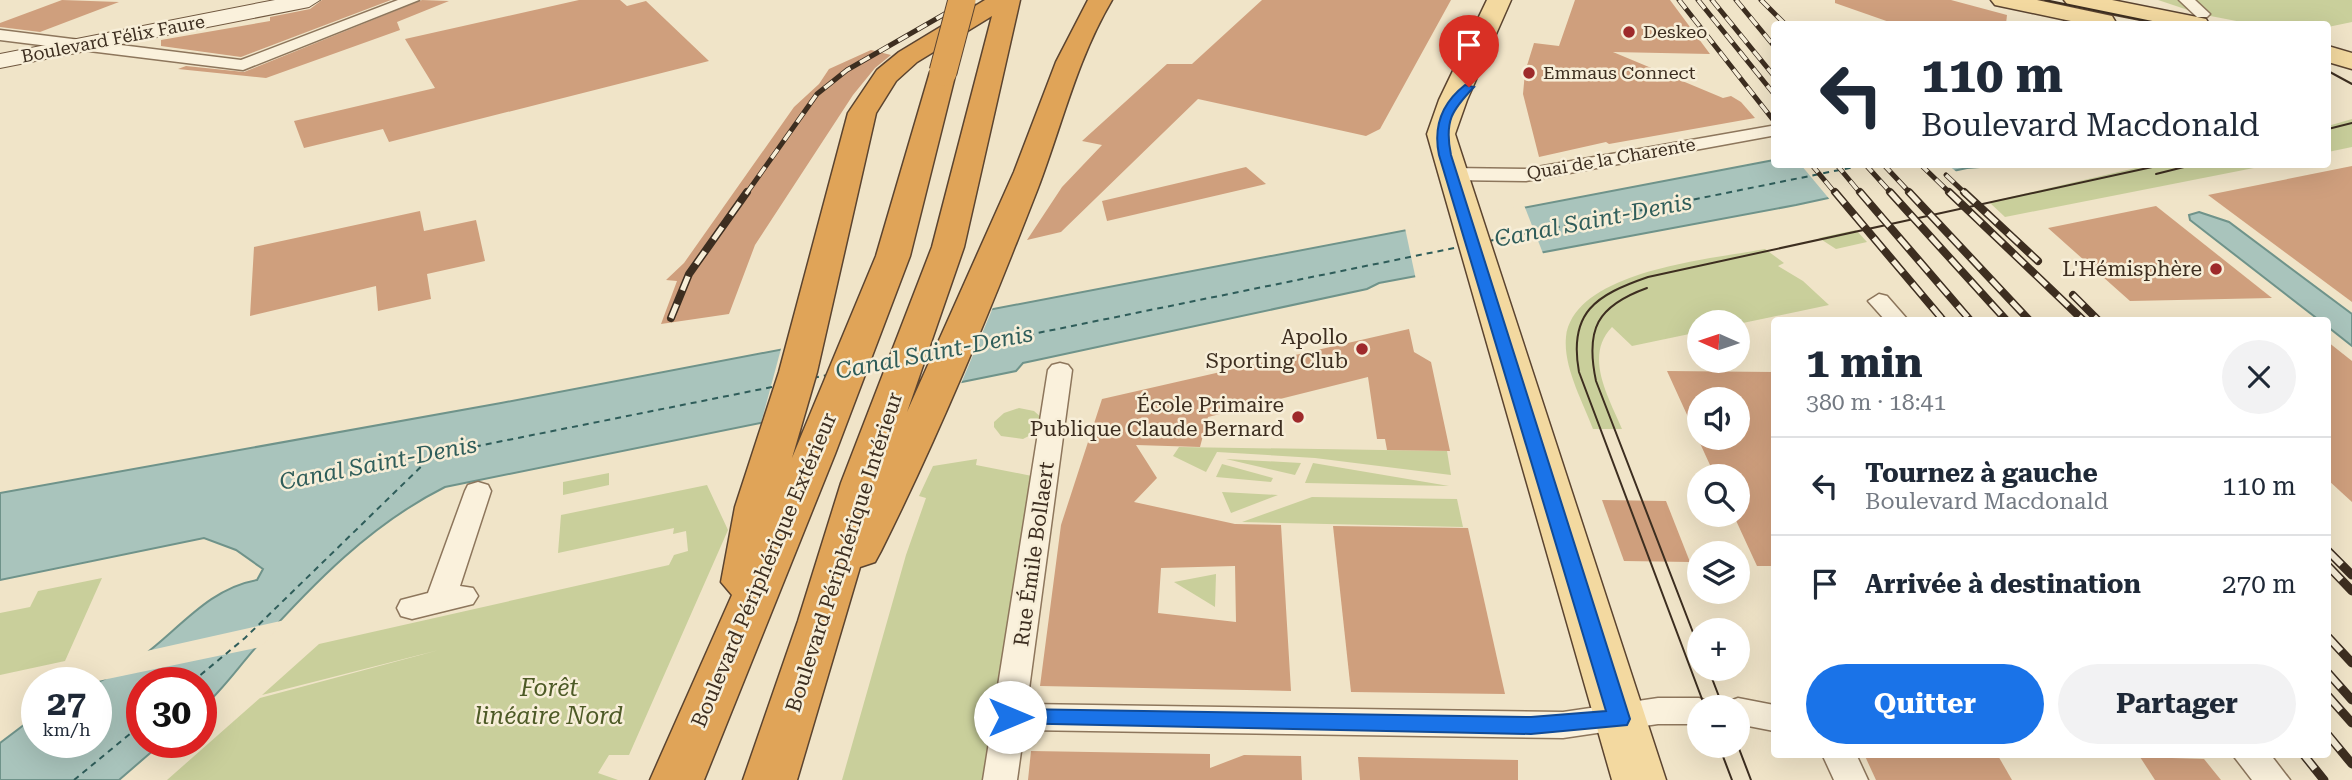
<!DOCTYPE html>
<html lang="fr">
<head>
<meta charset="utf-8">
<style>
	:root { --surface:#fff; --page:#f2f2f3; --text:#1f2937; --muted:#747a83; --line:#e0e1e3; --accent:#1a73e8 }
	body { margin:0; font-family:"Roboto Serif",serif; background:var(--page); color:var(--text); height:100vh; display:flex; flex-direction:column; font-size:26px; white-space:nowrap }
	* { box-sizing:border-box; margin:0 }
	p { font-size:23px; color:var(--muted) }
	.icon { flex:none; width:38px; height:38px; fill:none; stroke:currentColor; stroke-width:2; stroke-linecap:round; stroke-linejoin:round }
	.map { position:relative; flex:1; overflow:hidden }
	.details { position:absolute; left:1771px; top:317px; width:560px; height:441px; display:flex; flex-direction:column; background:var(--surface); border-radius:7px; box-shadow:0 7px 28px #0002 }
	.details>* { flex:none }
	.guide { position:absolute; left:1771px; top:21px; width:560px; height:147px; border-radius:7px; box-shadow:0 7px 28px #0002; background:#fff; color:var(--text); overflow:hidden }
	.needle { width:46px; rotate:273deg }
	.buttons { position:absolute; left:1687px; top:310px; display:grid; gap:14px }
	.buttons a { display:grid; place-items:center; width:63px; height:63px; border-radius:50%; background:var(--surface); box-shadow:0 7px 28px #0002; font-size:35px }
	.speed { position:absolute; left:21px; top:667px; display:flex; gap:14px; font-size:35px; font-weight:700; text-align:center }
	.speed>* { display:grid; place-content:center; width:91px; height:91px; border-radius:50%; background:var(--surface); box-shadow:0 7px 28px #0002; line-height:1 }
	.speed small { font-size:18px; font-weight:400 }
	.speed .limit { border:10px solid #d22; background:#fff; color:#111 }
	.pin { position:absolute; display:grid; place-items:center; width:60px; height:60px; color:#fff; margin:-72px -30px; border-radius:50% 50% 50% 0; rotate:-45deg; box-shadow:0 0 7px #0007 }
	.pin .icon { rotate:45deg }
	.me { position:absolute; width:77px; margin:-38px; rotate:90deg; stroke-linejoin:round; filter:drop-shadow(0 0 5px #0008) }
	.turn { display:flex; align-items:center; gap:24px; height:147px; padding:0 35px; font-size:32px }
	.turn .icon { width:91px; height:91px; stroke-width:2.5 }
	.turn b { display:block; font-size:49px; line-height:60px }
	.round { display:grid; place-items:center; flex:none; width:74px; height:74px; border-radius:37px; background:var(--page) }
	.headline { display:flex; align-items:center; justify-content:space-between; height:119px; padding:0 35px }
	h1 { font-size:42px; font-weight:700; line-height:52px }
	.button { display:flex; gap:14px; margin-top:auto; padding:14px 35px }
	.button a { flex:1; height:80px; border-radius:42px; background:var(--accent); color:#fff; font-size:28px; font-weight:700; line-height:80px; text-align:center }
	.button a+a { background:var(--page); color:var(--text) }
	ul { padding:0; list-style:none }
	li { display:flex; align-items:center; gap:21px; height:98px; padding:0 35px; border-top:2px solid var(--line) }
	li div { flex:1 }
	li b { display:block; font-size:26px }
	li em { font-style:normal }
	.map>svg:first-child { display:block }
	.green { fill:#c9cf9b }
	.water { fill:#a9c4bc; stroke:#6f938a; stroke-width:2 }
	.pier { fill:#f0e4c8 }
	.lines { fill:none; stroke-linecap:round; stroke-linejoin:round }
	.ferry { stroke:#2f5d5a; stroke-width:2; stroke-dasharray:6 5; stroke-linecap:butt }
	.building { fill:#cf9f7d; fill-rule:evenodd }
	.street-casing { stroke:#8d765c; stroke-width:3 }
	.secondary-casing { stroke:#6f573f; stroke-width:2 }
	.primary-casing { stroke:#5b4430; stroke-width:3 }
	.highway-casing { stroke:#5b4430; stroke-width:3 }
	.street { fill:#faf1dc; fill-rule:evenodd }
	.secondary { fill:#faf1dc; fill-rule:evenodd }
	.primary { fill:#f3d9a0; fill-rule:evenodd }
	.highway { fill:#e0a458; fill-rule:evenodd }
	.tram { stroke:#3d2e20; stroke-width:2 }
	.rail-far2-casing { stroke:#3d2e20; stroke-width:5 }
	.rail-far1-casing { stroke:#3d2e20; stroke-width:8 }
	.rail-casing { stroke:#3d2e20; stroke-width:9 }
	.rail-far2 { stroke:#f7eed8; stroke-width:3.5; stroke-dasharray:11; stroke-linecap:butt }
	.rail-far1 { stroke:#f7eed8; stroke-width:5; stroke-dasharray:15; stroke-linecap:butt }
	.rail { stroke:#f7eed8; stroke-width:6; stroke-dasharray:19; stroke-linecap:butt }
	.highway-bridge-casing { stroke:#5b4430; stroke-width:29; stroke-linecap:butt }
	.highway-bridge { stroke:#e0a458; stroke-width:27 }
	.route { fill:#1a73e8; stroke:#114b97; stroke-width:2 }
	.poi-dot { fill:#9e2a2b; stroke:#f7eed8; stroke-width:2.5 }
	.labels { text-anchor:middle; stroke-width:5; stroke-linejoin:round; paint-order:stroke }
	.far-poi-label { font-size:18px; fill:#3d2e20; stroke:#f7eed8; text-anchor:start }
	.far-street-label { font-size:18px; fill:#3d2e20; stroke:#f7eed8 }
	.poi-label { font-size:21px; fill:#3d2e20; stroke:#f7eed8; text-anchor:end }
	.street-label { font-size:21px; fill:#3d2e20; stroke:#f7eed8 }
	.water-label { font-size:23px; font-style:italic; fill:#2f5d5a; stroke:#f7eed8 }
	.near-park-label { font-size:24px; font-style:italic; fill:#4d5a26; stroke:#f7eed8 }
</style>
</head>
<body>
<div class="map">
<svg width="2352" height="780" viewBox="0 0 2352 780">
	<rect width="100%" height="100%" fill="#f0e4c8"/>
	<g class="green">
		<path d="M2158,0H2352V22L2328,27L2299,22L2252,24L2200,14Z"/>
		<path d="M2352,119V147L2328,152V126Z"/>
		<path d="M2153,164L2269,165L2005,217L1989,202Z"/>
		<path d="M1856,230L1867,242L1836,249L1819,238Z"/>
		<path d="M1765,249L1784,263L1778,266L1803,281L1829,305L1738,324L1699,322V332L1632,346L1612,327C1584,356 1608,396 1622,429H1593C1583,402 1563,367 1566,337C1574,270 1713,259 1765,249Z"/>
		<path d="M1019,408L1034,411L1043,419L1042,429L1023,439L1001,436L994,427V422L1004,413Z"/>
		<path d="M1179,447L1447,451L1451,475L1315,458L1217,452L1206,472L1173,456Z"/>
		<path d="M977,459L976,465L1032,476L983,780H842L906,555L926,498L919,496L933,466Z"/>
		<path d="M1226,459L1301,463L1295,475Z"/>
		<path d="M1313,463L1449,486L1305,483Z"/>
		<path d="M1222,464L1273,478L1271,482L1216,477Z"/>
		<path d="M609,473V485L563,495V482Z"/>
		<path d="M707,485L728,530L629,755H609L598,773L618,780H167L260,698L439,650L262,695L319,644L669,565L674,555L688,551L686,531L673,534L674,528L558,553L561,515Z"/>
		<path d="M1222,492L1278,495L1231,513Z"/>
		<path d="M1312,497L1457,499L1463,527L1242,522Z"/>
		<path d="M1216,574L1215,607L1174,582Z"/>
		<path d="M102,578L65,661L0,675V613L30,607L38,591Z"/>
	</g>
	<g class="water">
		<path d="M1774,160V164L2006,165L1967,168L1796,205L1379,283L1367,289L1037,360L1023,363L1016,371L445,487C371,524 313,584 258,645C239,666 223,690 201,709V682H142V742H163L119,780H0V743L37,715V742H96V683C107,678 120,672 130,665C173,638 204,589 257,580L263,569L236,550L204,538L0,580V493L501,403Z"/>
		<path d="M2199,212L2229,222L2352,314V346L2328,327V320H2319L2190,220L2189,215Z"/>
	</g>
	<g class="pier">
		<path d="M2352,58V81L2328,86V62Z"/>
		<path d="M1801,165H1948L1958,173L1831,201Z"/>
		<path d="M1524,205L1544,256L1416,280L1405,228Z"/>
		<path d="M994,305L960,386L760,427L782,345Z"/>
		<path d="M285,620L261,647L93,682L142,652Z"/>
	</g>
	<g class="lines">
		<g class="ferry">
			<path d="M1489,241L1869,164"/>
			<path d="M974,346L1459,247"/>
			<path d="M868,367L887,363"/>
			<path d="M813,378L828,375"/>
			<path d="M192,682L245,638L433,455L777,386"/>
			<path d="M74,780L142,724"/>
		</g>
	</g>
	<g class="building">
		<path d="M62,0L119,2L40,32L0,27V23Z"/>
		<path d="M322,0H391L241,57L161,46V40L270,21V17L310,9Z"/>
		<path d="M422,0L449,1L397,22L400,30L266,78L178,69L186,66L244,72Z"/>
		<path d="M579,0H620L627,6L646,1L709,61L389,142L383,129L304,148L294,121L435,88L405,39Z"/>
		<path d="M1262,0H1451L1380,129L1366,136L1198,99L1061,232L1027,240L1062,187L1102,145L1082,141L1167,64H1192Z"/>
		<path d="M1575,0H1670L1710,54L1613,52L1723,98L1731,96L1741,102L1755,118L1609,144L1606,142L1539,157L1523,94L1525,72L1534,43L1559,46Z"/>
		<path d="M1835,0H1951L2007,15L2006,24H1895L1835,3Z"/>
		<path d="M871,50L891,55L875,68L853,95L755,245L729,314L661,324L677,281L666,280L684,263L794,107L819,84L829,69Z"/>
		<path d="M2352,166V302L2208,195Z"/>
		<path d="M1246,167L1266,184L1107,221L1102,201Z"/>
		<path d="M2156,206L2272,298L2130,301L2048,228Z"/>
		<path d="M420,211L424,231L476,220L485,261L427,274L431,299L378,311L376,286L250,316L254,247Z"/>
		<path d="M1409,329L1414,352L1431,362L1450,451L1387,450L1385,439H1377L1368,377L1208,417L1200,447L1136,445L1157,478L1134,502L1235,524L1281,525L1291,691L1040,686L1061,525L1102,399ZM1235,566L1236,622L1158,613L1161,568Z"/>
		<path d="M2328,342L2352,361V502L2328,480Z"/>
		<path d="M1667,371L1774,372V566H1757L1733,514H1738V476H1715ZM1699,399H1738V438H1699Z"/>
		<path d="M1602,500L1666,501L1690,562L1624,561Z"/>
		<path d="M1333,526L1468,528L1505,694L1351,692Z"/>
		<path d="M1031,751L1210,754V768L1244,755L1301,756L1302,780H1028Z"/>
		<path d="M1864,754H1997L2012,780H1876Z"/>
		<path d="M1358,757L1518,760V780H1360Z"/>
		<path d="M2140,757L2204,759L2221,780H2155Z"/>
	</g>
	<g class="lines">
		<g class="street-casing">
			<g id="street">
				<path d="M398,0H419L243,70L0,40V30L241,60Z"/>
				<path d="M2179,0H2195L2210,14L2207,17H2197Z"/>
				<path d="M1771,126H1774V136H1771L1526,181L1451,180L1441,174L1451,168L1526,169Z"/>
				<path d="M1879,294L1887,296L1908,320H1885L1868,301Z"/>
				<path d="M1060,363L1068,365L1072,370L1027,704L1563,712L1658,698H1699L1710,702L1713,707H1699V724H1658L1563,738L1024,730L1017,780H983L1048,370L1052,365Z"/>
				<path d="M478,482L488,485L491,491L460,586L473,588L478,596L473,604L412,619L401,616L397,608L401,600L428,593L465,491L468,485Z"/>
				<path d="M1738,698L1774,705V731L1738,724V707H1724L1727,702Z"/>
				<path d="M1822,754H1856L1868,780H1834Z"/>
				<path d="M2232,754H2270L2290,780H2252Z"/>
			</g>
		</g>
		<g class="secondary-casing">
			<path id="secondary" d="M275,0H320L309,7L0,68V54Z"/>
		</g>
		<g class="primary-casing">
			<g id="primary">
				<path d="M1487,0H1511L1467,100L1455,134L1666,780H1612L1427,134L1439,100Z"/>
				<path d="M1991,0H2037L2112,16L2115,21L2113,24H2085L1995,5Z"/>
				<path d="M2064,0H2112L2197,17L2206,19L2209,24H2163L2076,7L2068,5Z"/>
				<path d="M2328,46L2352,53V69L2328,62Z"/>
			</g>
		</g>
		<g class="highway-casing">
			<path id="highway" d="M985,0H1020L964,247L907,412L1014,172L1056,62L1088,0H1112C1077,59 1062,125 1038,188C990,311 940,433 881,551L875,562L860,567L797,780H743L798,621L841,483L932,247L992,16L917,62L896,81L876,113L817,372L792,458L876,256L930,72L934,66H952L956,72L910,256L835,454L704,780H650L732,595L721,582L735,507L779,372L848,113L877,70L899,52Z"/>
		</g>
		<use href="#street" class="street"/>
		<use href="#secondary" class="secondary"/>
		<use href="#primary" class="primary"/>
		<use href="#highway" class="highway"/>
		<g class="tram">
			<path d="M2045,0L2162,24"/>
			<path d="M2328,71L2352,84"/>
			<path d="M2328,129L2352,123"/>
			<path d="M2156,174L2196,164"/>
			<path d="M1647,288C1597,306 1585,329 1596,381L1699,648"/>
			<path d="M1708,668L1723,707"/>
			<path d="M1705,707L1579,372C1568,312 1596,295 1648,277L2166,164"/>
			<path d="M1719,746L1732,780"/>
			<path d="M1738,746L1751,780"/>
		</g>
		<g class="rail-far2-casing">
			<g id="rail-far2">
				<path d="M1679,0L1774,121"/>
				<path d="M1698,0L1774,94"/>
				<path d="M1712,0L1774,76"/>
				<path d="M1736,0L1774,46"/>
				<path d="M1761,0L1785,24"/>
				<path d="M1811,164L1836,194"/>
				<path d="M1836,164L1861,194"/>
				<path d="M1865,164L1892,194"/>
				<path d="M1883,164L1911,194"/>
				<path d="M1920,164L1951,194"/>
				<path d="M1946,175L1966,194"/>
				<path d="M746,194L817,94L847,70L969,0"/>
			</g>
		</g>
		<g class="rail-far1-casing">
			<g id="rail-far1">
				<path d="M1835,192L1943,320"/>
				<path d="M1860,192L1970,320"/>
				<path d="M1890,192L2006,320"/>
				<path d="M1909,192L2029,320"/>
				<path d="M1949,192L2083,320"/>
				<path d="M1964,192L2038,261"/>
				<path d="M2073,295L2098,320"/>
				<path d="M671,318L689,274L747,192"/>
			</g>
		</g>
		<g class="rail-casing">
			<g id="rail">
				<path d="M2328,551L2352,575"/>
				<path d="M2328,566L2352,591"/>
				<path d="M2328,637L2352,663"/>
				<path d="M2328,673L2352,700"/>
				<path d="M2328,696L2352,723"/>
				<path d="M2328,735L2352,764"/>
				<path d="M2303,754L2324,780"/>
			</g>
		</g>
		<use href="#rail-far2" class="rail-far2"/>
		<use href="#rail-far1" class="rail-far1"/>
		<use href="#rail" class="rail"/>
		<g class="highway-bridge-casing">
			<path id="highway-bridge" d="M943,72L962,0"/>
		</g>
		<use href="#highway-bridge" class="highway-bridge"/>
	</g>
	<path class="route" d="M1465,85L1474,87C1452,110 1444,121 1451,155L1630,719L1627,725L1531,734L1002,723L999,717L1002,711L1010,709L1531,717L1606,711L1439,155C1433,126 1442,103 1465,85Z"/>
	<g class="poi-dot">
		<circle cx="1629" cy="32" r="7"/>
		<circle cx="1529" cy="73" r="7"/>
		<circle cx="2216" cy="269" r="7"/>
		<circle cx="1362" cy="349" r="7"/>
		<circle cx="1298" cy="417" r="7"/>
	</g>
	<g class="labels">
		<g class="far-poi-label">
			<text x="1643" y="38">Deskeo</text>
			<text x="1543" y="79">Emmaus Connect</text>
		</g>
		<g class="far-street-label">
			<text transform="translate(113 39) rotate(-11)" y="6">Boulevard Félix Faure</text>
			<text transform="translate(1611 159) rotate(-10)" y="6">Quai de la Charente</text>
		</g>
		<g class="poi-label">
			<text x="2202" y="276">L'Hémisphère</text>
			<text x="1348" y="344">Apollo<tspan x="1348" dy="24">Sporting Club</tspan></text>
			<text x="1284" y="412">École Primaire<tspan x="1284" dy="24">Publique Claude Bernard</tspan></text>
		</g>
		<g class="street-label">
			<text transform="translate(844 552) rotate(-72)" y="7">Boulevard Périphérique Intérieur</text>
			<text transform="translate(1034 554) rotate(-82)" y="7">Rue Émile Bollaert</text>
			<text transform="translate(764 570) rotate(-67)" y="7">Boulevard Périphérique Extérieur</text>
		</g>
		<g class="water-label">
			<text transform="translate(1593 220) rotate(-11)" y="8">Canal Saint-Denis</text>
			<text transform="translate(934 352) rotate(-11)" y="8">Canal Saint-Denis</text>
			<text transform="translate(378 463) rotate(-11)" y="8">Canal Saint-Denis</text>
		</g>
		<g class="near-park-label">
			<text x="549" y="696">Forêt<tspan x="549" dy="28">linéaire Nord</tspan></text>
		</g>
	</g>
</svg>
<div class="buttons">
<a><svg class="needle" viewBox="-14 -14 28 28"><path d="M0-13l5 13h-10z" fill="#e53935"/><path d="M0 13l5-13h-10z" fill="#747a83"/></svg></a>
<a><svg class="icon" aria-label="sound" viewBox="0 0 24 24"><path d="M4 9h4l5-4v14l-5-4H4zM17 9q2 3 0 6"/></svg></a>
<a><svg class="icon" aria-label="search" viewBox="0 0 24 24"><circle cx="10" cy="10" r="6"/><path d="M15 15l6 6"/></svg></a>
<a><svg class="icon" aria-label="layers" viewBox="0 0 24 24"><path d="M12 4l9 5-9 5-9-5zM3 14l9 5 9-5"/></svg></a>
<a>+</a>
<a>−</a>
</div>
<div class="speed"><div>27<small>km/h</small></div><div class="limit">30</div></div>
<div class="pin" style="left:1469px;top:87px;background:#d93025"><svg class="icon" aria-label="arrive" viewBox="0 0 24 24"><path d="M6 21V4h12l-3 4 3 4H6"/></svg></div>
<svg class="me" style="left:1010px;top:717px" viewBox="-20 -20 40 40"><circle r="19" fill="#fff"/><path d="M0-13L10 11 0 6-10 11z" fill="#1a73e8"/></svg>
<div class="guide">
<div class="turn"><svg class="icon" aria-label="left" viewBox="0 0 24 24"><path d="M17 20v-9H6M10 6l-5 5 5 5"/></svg><div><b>110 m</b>Boulevard Macdonald</div></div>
</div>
<section class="details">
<div class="headline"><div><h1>1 min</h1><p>380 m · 18:41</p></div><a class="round"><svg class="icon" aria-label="close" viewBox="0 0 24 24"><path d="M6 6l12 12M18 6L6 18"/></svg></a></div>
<ul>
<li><svg class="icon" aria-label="left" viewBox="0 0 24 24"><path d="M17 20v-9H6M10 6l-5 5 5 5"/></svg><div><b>Tournez à gauche</b><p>Boulevard Macdonald</p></div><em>110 m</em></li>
<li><svg class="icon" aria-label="arrive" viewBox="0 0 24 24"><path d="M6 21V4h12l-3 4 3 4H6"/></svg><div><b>Arrivée à destination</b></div><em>270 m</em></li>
</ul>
<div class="button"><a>Quitter</a><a>Partager</a></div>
</section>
</div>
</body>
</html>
